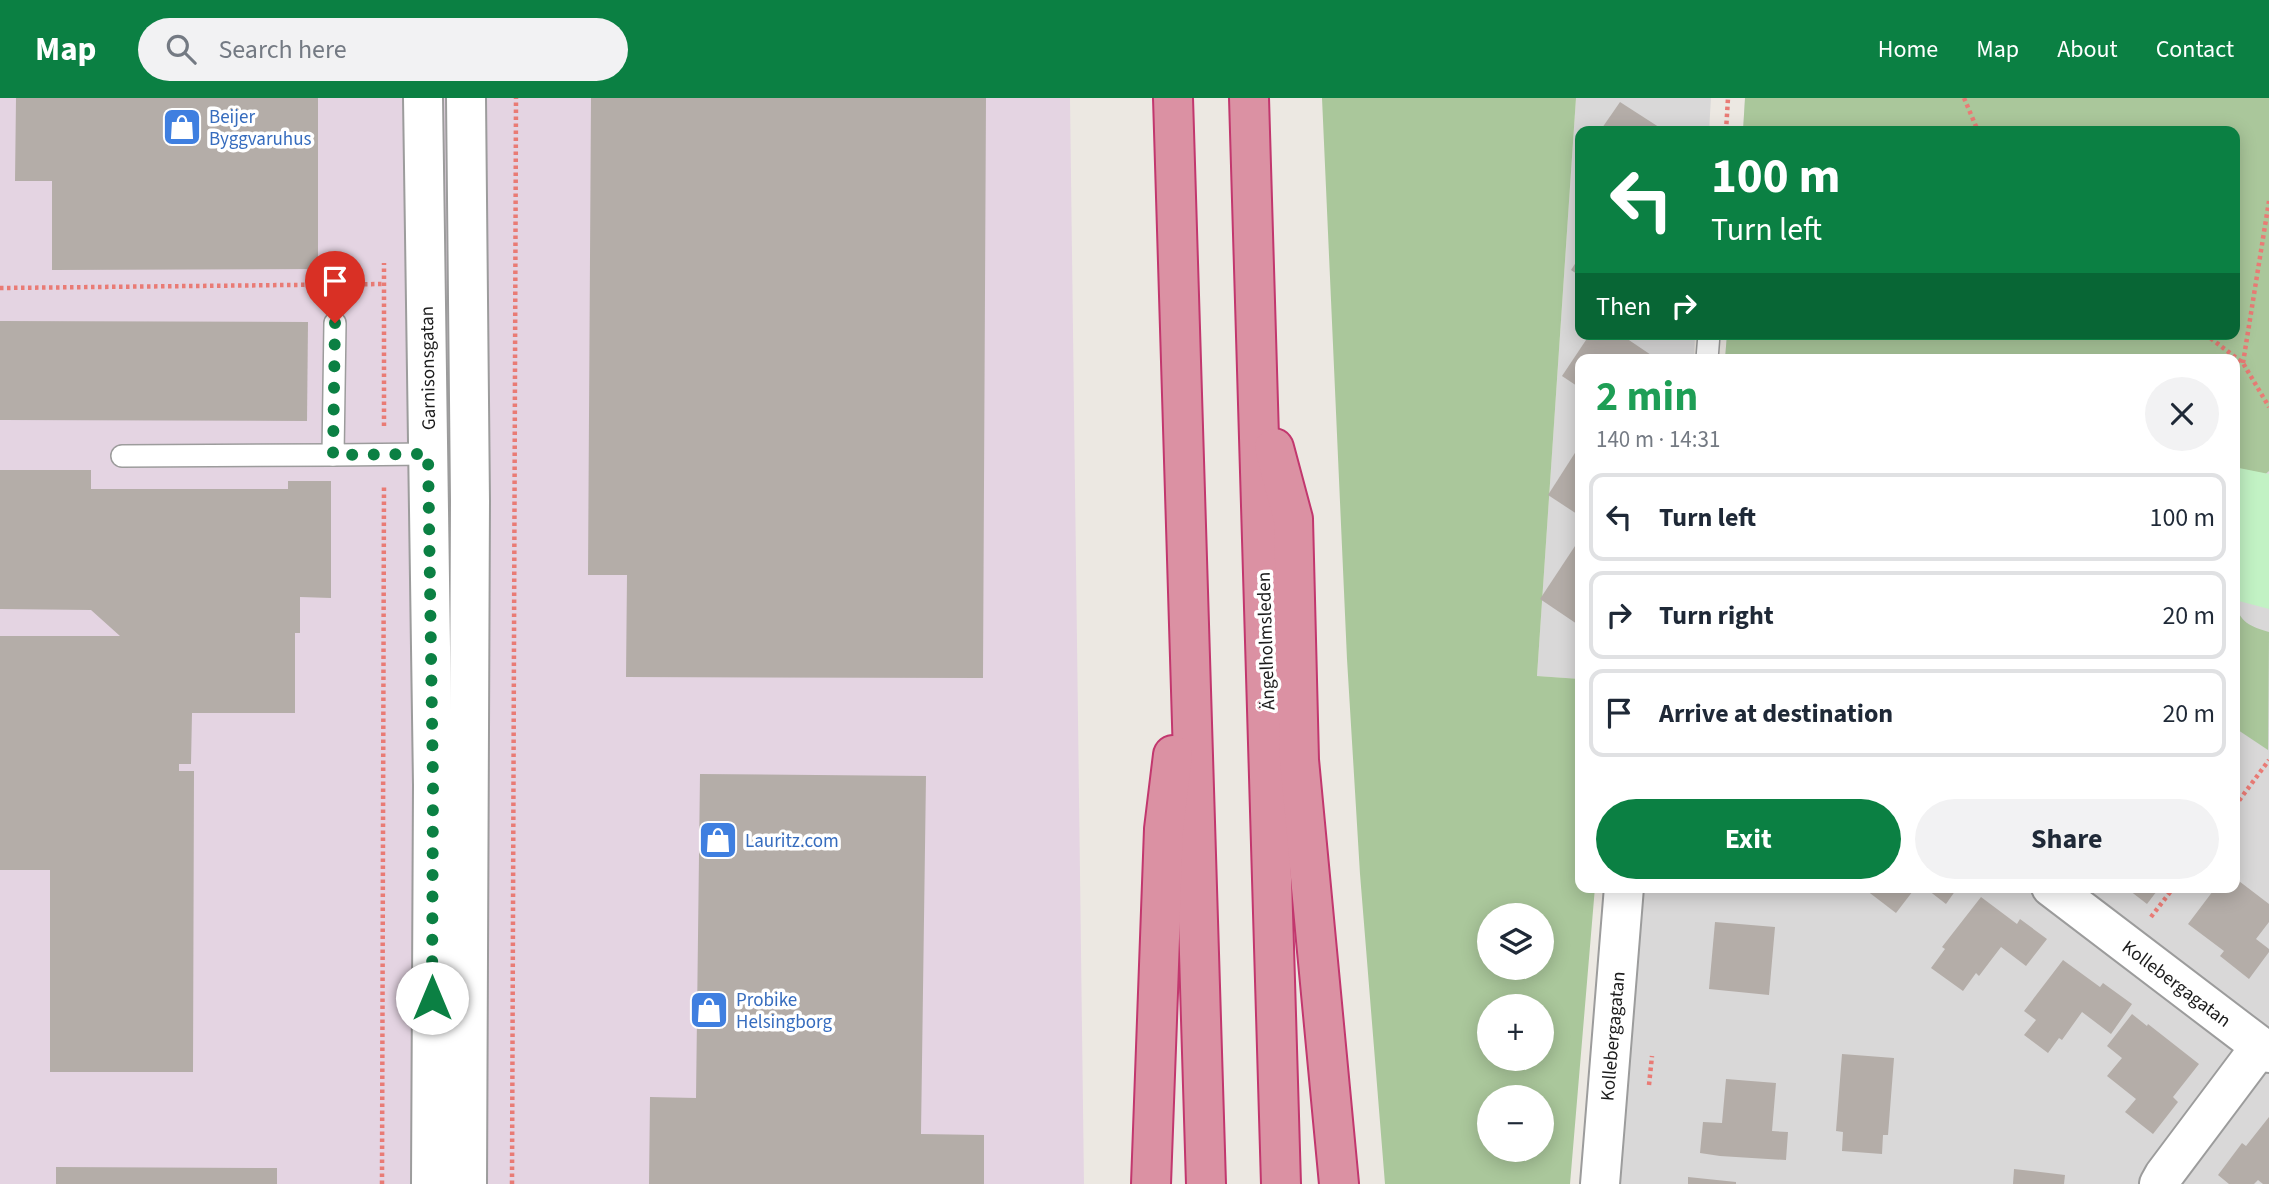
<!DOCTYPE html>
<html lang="en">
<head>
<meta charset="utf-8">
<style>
	:root { --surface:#fff; --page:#f2f2f3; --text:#1f2937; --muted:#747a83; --line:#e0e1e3; --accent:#0b8043 }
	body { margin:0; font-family:"Source Sans 3",sans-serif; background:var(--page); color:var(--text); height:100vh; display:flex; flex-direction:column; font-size:26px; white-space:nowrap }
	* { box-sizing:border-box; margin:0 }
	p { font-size:23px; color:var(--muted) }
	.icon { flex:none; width:38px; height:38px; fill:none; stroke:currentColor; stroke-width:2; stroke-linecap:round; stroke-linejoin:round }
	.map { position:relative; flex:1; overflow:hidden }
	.sheet { position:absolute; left:1575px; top:256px; width:665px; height:539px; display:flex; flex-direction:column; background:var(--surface); border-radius:14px; box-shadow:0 4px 18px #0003 }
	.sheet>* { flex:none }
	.banner { position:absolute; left:1575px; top:28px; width:665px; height:214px; border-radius:14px; box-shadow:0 4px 18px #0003; background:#0b8043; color:#fff; overflow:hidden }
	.tools { position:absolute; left:1477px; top:805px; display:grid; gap:14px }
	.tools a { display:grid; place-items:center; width:77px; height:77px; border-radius:50%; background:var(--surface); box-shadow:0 4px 18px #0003; font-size:35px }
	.pin { position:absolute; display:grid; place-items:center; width:60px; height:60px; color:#fff; margin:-72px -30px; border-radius:50% 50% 50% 0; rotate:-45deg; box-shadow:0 0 7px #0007 }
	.pin .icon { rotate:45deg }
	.me { position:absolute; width:77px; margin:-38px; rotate:0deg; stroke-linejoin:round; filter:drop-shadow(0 0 5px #0008) }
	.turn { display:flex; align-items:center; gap:24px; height:147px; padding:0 21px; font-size:32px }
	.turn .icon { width:91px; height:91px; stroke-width:2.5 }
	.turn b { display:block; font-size:49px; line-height:60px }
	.then { display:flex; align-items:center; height:66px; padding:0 21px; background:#0003; gap:14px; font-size:26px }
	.round { display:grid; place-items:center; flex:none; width:74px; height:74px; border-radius:37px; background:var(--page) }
	.summary { display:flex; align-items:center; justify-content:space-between; height:119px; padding:0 21px }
	h1 { font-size:42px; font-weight:700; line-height:52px; color:#1e9e55 }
	.cta { display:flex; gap:14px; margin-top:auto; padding:14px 21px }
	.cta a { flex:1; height:80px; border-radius:42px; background:var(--accent); color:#fff; font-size:28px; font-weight:700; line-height:80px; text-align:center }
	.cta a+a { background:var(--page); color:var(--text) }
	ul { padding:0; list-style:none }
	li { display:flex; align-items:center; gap:21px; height:88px; margin:0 14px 10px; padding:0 7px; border:4px solid var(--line); border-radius:14px }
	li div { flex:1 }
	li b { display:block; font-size:26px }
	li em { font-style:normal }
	header { display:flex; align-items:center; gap:42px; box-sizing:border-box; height:98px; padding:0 35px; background:var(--accent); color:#fff }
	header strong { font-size:33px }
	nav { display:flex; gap:38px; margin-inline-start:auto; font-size:24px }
	.search { width:490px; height:63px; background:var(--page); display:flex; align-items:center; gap:18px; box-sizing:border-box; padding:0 24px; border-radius:38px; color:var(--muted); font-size:26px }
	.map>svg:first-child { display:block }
	.residential { fill:#d9d8d8 }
	.industrial { fill:#e4d4e2 }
	.forest { fill:#aac79b; fill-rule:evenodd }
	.park { fill:#c2f2c4 }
	.building { fill:#b4ada8 }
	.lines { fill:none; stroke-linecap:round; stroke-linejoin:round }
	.service-casing { stroke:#9c9c9c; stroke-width:24 }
	.minor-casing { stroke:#9c9c9c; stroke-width:42 }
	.tertiary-casing { stroke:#9c9c9c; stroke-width:42 }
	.motorway-casing { stroke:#c2376e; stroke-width:42 }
	.path { stroke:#e97b75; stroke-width:4.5; stroke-dasharray:3.5 3.5; stroke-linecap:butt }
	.service { stroke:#fff; stroke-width:21 }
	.minor { stroke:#fff; stroke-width:38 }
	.tertiary { stroke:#fff; stroke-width:38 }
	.motorway { stroke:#db91a3; stroke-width:38 }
	.route { stroke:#0b8043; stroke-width:12; stroke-dasharray:0 21.6 }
	.labels { text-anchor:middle; stroke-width:7; stroke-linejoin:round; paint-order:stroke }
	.shop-label { font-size:19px; fill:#366cbe; stroke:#fff; text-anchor:start }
	.street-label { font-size:19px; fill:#1b1b1b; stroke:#fff }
</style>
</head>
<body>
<header>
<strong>Map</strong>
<div class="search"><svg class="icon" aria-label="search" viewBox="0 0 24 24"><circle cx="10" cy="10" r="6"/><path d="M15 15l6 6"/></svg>Search here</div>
<nav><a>Home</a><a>Map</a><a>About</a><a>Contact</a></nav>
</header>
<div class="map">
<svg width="2269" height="1086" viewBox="0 0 2269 1086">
	<rect width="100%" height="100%" fill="#ece8e2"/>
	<g class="residential">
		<path d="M1576,0H1711L1709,33H1580V236H1695L1694,261H1580V581L1537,578Z"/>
		<path d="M1745,0H2269V1086H1609L1638,789H2235V261H1725L1727,236H2235V33H1743Z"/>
	</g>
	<path class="industrial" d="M0,0H1070L1084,1086H0Z"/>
	<g class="forest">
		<path d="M1322,0H1576L1537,578L1580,581V789H1595L1570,1086H1385L1360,776L1347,561ZM1489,817H1542V870H1489ZM1489,908H1542V961H1489ZM1489,999H1542V1052H1489Z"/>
		<path d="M1745,0H2269V373L2260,381L2235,428V261H1725L1727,236H2235V33H1743Z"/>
		<path d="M2235,504C2239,524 2251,529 2269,534L2268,652L2235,630Z"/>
	</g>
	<path class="park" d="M2239,370L2269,376V511L2235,502L2236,451L2235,447V393Z"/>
	<g class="building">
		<path d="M16,0H318V171L52,172V83H15Z"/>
		<path d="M591,0H986L983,580L626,579L627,477H588Z"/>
		<path d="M1620,4L1665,33H1600Z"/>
		<path d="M1580,158V178L1571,172Z"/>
		<path d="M0,223L308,224L307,323L0,322Z"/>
		<path d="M1590,236H1620L1657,261H1580V290L1562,278Z"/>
		<path d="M1580,347V418L1548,397Z"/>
		<path d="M0,372H91V391H288V383H331V500L300,499V535H295V615H192L191,666H179V673H194L193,974H50V772H0V538H120L91,512L0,511Z"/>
		<path d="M1577,445L1580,447V528L1540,501Z"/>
		<path d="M700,676L926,678L921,1036L984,1037V1086H649L650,999L696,1000Z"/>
		<path d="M2235,780L2269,806V824L2256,841L2269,851V854L2249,881L2220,858L2224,853L2188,826L2216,789H2235Z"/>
		<path d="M1862,789H1916L1896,815Z"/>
		<path d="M1924,789H1958L1946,806Z"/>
		<path d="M2125,789H2160L2147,806Z"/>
		<path d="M1981,799L2017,826L2020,821L2047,841L2026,868L2001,849L1979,878L1976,875L1963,893L1931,870L1945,851L1942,849Z"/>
		<path d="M1715,824L1775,829L1769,897L1709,891Z"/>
		<path d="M2063,862L2100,889L2103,885L2132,906L2111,936L2082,914L2062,942L2059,940L2048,955L2024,937L2036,922L2024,913Z"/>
		<path d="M2132,916L2147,928L2148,926L2199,966L2173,999L2178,1004L2153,1036L2125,1014L2136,1001L2107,978L2122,960L2107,948Z"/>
		<path d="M1842,956L1894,960L1888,1037H1883L1882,1056L1842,1053L1843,1034L1836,1033Z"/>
		<path d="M1726,981L1776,985L1772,1033L1788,1034L1786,1062L1720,1058L1700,1055L1703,1024L1722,1025Z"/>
		<path d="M2269,1019V1086H2263L2258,1082L2254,1086H2229L2218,1077L2242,1045L2246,1048Z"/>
		<path d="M56,1069L277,1070V1086H56Z"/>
		<path d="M2014,1071L2065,1077L2064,1086H2013Z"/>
		<path d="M1688,1079L1736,1084V1086H1688Z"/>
	</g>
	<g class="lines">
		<g class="service-casing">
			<g id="service">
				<path d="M335,225L333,357L428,356"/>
				<path d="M1707,261L1709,236"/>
				<path d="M122,358L333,357"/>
			</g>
		</g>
		<g class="minor-casing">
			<g id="minor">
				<path d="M2051,789L2269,955"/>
				<path d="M1600,1086L1624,789"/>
				<path d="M2159,1086L2164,1077L2260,949"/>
			</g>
		</g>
		<g class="tertiary-casing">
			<g id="tertiary">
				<path d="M423,0L433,687L431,1086"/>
				<path d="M466,0L470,403L467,1086"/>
			</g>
		</g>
		<g class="motorway-casing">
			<g id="motorway">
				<path d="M1173,0L1206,1086"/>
				<path d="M1249,0L1281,1086"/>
				<path d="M1274,350L1293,421L1299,662L1339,1086"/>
				<path d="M1151,1086L1164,731L1173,657"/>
			</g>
		</g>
		<g class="path">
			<path d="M1964,0L1978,33"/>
			<path d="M1726,33L1728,0"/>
			<path d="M0,190L384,186"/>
			<path d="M2205,236L2243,265L2269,309"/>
			<path d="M2243,265L2269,103"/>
			<path d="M384,328V165"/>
			<path d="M2235,708L2269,662"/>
			<path d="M2151,819L2174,789"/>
			<path d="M1649,987L1652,958"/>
			<path d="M382,1086L384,386"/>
			<path d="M512,1086L516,0"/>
		</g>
		<use href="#service" class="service"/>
		<use href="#minor" class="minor"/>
		<use href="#tertiary" class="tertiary"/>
		<use href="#motorway" class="motorway"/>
	</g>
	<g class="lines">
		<path class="route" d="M335,225L333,357L428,356L433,687L432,900"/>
	</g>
	<defs>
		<g id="shop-square" transform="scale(2.0125)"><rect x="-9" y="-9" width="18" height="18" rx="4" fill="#3f7fe0" stroke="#fff"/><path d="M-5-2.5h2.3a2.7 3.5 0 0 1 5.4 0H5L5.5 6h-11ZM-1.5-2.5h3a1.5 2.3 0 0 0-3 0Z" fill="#fff"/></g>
	</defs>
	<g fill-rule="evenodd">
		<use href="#shop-square" x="182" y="29"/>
		<use href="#shop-square" x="718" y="742"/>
		<use href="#shop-square" x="709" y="912"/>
	</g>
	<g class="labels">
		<g class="shop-label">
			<text x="209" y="25">Beijer<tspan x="209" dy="22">Byggvaruhus</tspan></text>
			<text x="745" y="749">Lauritz.com</text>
			<text x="736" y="908">Probike<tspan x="736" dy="22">Helsingborg</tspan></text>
		</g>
		<g class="street-label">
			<text transform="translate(427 270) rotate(-91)" y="7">Garnisonsgatan</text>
			<text transform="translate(1265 543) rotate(-92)" y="7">Ängelholmsleden</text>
			<text transform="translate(2177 885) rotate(37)" y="7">Kollebergagatan</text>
			<text transform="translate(1612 938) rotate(-85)" y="7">Kollebergagatan</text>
		</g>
	</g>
</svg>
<div class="tools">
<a><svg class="icon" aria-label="layers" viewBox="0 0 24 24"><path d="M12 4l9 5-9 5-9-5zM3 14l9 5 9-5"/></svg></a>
<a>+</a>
<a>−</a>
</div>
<div class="pin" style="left:335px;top:225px;background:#d93025"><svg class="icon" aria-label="arrive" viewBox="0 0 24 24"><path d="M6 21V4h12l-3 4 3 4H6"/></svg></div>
<svg class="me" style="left:432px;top:900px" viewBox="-20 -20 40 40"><circle r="19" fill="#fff"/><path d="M0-13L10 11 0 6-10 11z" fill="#0b8043"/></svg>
<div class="banner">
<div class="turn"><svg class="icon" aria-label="left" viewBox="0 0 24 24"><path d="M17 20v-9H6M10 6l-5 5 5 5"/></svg><div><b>100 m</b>Turn left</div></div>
<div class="then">Then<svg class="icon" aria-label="right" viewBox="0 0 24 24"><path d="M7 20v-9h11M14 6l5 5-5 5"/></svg></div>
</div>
<section class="sheet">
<div class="summary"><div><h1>2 min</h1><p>140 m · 14:31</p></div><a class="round"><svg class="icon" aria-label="close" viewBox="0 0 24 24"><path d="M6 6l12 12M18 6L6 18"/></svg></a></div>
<ul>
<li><svg class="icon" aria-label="left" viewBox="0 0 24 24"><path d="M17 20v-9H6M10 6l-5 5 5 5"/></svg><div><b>Turn left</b></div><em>100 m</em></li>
<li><svg class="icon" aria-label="right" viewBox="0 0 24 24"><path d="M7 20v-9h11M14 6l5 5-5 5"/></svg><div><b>Turn right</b></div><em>20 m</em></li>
<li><svg class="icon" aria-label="arrive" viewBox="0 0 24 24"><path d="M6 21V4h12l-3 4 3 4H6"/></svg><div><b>Arrive at destination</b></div><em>20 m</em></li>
</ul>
<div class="cta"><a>Exit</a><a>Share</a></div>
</section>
</div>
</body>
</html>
